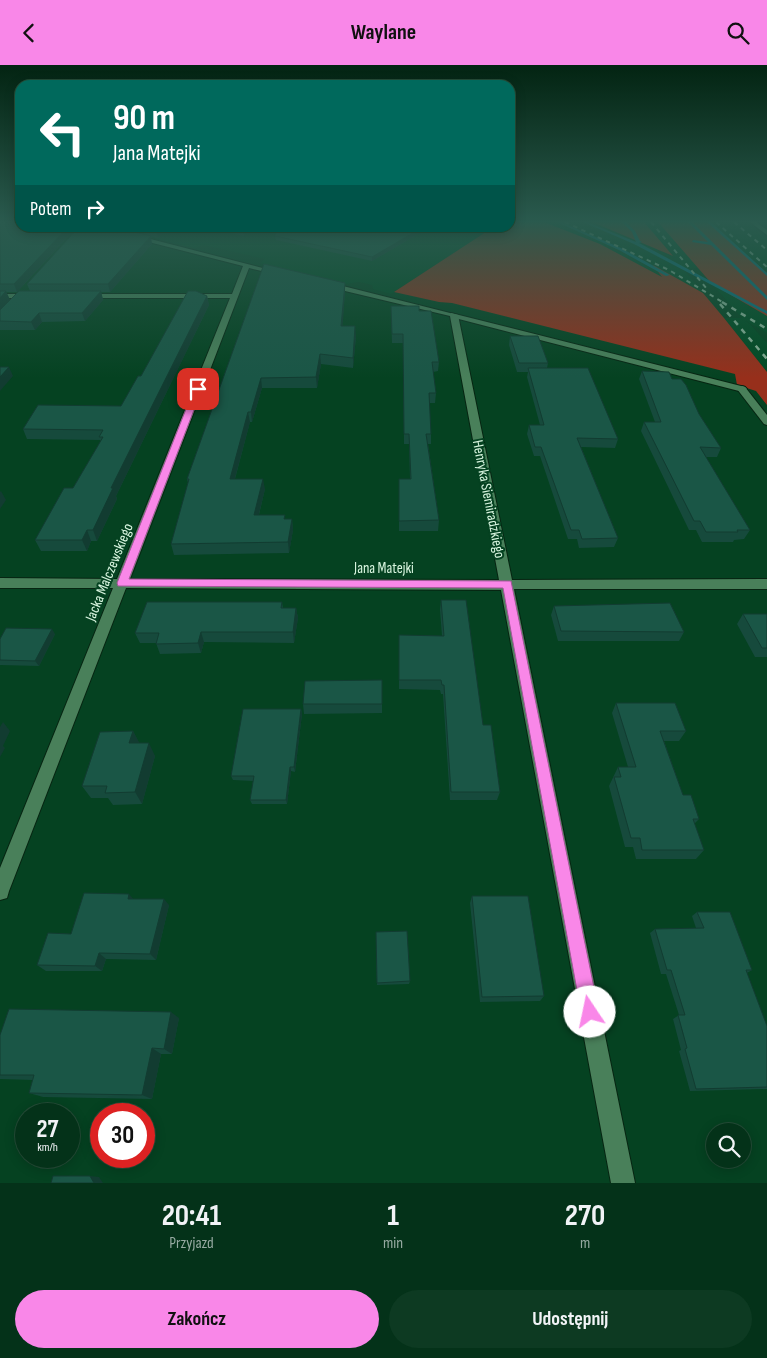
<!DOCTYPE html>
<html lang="pl">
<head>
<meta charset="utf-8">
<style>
	:root { --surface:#043219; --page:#0d3a22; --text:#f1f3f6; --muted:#97aaa2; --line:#254d38; --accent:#f987e8 }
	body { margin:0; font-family:"Sofia Sans Condensed",sans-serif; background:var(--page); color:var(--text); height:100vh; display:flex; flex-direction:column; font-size:19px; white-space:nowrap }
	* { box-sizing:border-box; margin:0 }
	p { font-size:16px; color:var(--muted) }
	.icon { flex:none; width:28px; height:28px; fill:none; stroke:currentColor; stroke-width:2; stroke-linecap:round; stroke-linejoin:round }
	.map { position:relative; height:1118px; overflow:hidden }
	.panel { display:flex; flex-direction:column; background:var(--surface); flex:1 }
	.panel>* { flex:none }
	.top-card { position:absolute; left:15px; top:15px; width:500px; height:152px; border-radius:15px; box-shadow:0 2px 12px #0003,0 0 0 1px var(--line); background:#00695c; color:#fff; overflow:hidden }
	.tools { position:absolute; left:706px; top:1058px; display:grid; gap:10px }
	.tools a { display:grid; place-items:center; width:45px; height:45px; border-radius:50%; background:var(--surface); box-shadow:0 2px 12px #0003,0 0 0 1px var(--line); font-size:25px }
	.speed { position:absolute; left:15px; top:1038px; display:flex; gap:10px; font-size:25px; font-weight:700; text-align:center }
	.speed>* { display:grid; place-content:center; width:65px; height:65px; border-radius:50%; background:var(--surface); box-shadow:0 2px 12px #0003,0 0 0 1px var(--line); line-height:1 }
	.speed small { font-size:12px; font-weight:400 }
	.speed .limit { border:8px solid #d22; background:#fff; color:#111 }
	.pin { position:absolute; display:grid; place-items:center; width:42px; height:42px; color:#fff; margin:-21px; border-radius:10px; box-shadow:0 2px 8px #0006 }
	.me { position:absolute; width:55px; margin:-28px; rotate:349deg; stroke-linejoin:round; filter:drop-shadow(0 0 4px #0008) }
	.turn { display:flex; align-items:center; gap:18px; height:105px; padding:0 15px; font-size:22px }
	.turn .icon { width:65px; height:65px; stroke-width:2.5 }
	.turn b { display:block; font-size:35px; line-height:42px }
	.then { display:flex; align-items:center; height:48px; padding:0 15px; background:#0003; gap:10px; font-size:19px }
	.eta { display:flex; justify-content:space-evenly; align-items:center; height:85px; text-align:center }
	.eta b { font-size:30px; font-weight:700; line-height:35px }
	.button { display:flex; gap:10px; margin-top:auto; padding:10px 15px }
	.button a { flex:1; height:58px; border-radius:30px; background:var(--accent); color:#111; font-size:20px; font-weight:700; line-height:58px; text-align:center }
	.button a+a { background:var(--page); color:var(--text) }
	header { display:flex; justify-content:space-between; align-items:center; height:65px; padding:0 15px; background:var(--accent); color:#111; font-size:22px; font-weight:700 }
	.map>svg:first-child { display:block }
	.built { fill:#004a23 }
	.green { fill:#972f1b }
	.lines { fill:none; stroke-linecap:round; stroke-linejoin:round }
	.stream { fill:#087081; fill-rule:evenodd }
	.service-casing { stroke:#072512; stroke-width:2 }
	.minor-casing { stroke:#072512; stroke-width:2 }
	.service { fill:#49805a; fill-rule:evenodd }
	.minor { fill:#49805a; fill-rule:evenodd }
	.rail-far1 { stroke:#8ab399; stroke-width:2; stroke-dasharray:4.5 4.5; stroke-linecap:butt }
	.rail { stroke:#8ab399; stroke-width:2.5; stroke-dasharray:5.5 5.5; stroke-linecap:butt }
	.wall { fill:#164a3c }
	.shaded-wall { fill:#123c31 }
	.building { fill:#1a5646; stroke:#123c31 }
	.route { fill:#f987e8; stroke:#a25897 }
	.labels { text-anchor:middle; stroke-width:4; stroke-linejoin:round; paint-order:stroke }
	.street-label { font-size:15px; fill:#d9f6e0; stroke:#054221 }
</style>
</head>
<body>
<header><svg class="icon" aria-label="back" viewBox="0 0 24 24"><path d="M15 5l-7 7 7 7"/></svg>Waylane<svg class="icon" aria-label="search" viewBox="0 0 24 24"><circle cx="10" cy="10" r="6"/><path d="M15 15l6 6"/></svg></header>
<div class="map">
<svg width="767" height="1118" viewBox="0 0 767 1118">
	<rect width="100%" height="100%" fill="#054221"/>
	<g class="built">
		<path d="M544,157H592L671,191L644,157H658L698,203L683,204L703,228L654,201L663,213L600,179Z"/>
		<path d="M709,157H746L767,174V208Z"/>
		<path d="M112,163H492L391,229L373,224L372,220L359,217L347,219L260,198L265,194L203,180L195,183Z"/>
		<path d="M712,219L767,251V268L744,255L750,259L767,278V307L724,253H742Z"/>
	</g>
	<g class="green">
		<path d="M510,157H544L600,179L662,212L653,200L703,228L724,253L767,307V340L756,326L737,320L735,309L452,238L439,237L394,227L492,163L510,162Z"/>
		<path d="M592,157H644L673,191Z"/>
		<path d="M658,157H709L767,208V251L712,219Z"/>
	</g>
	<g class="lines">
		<g class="stream">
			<path d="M557,157H561L621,183L670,210L666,211L619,185Z"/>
			<path d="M583,157H587L636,177L632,167L622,157H626L635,166L640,176L642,177L639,178L767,246V249L634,179Z"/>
			<path d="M688,157H692L767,231V235L711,180L692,177L693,175L708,177Z"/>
			<path d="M707,157H711L767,208V211Z"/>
		</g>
		<g class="service-casing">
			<path id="service" d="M451,248L745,322L747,324L742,327L739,326L451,252Z"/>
		</g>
		<g class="minor-casing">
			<g id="minor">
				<path d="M750,157H756L767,165V170Z"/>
				<path d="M135,170L282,208L279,210L249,203L130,514L499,515L450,251L324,221L323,219L327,217L458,250L512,515L767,514V524H514L635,1118H611L501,525L126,523L9,826L7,833L0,835V803L113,523H0V513L117,514L230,233H85L81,231L85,229H232L243,201L133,173Z"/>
				<path d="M0,229H34L38,231L34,233H0Z"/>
				<path d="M742,321L745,322L767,350V360L764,359L737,324Z"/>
			</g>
		</g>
		<use href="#service" class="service"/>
		<use href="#minor" class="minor"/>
		<g class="rail-far1">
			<path d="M565,157L669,205L724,238"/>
			<path d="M651,157L707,224"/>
			<path d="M716,157L767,202"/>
			<path d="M734,157L767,185"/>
		</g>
		<g class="rail">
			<path d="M722,237L767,264"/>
			<path d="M720,239L767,294"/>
		</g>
	</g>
	<g class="wall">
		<path d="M0,157L20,162H77L17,227H6L10,235L5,240L30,226L27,219L79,162H167L158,173L115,163L152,179L110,227H101L103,235L85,256L42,257L35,265H0Z"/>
		<path d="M204,162H248L244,171Z"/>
		<path d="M278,162H430L372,196L276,175L275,171Z"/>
		<path d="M264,199L345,218V227L342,261L356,271L353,303L321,299L317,323H262L252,357H250L235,414L265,424L259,450L285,454H292L293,465L289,488L174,490L171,479L188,418L187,414Z"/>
		<path d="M207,231L209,240L116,431L117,434L97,476H91L87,486H41L35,475L73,423L101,376L100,375L27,374L23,364L121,341L141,311Z"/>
		<path d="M391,241L419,246L439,297L438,306L433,307L436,328L435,338H429L431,369V379H428L439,455L438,466H399V414H410L409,379H404L403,278H392Z"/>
		<path d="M510,271L548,298L547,303L618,374L615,383L581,382L618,473L614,482L579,483L577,474H568L540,391H534L527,369L529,360H540L527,312L528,307H517L509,280Z"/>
		<path d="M642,306L672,314L699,349L721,383L717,392H706L750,465L744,474L734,475L733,477H702L696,465H689L641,366L644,357H655L639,314Z"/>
		<path d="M441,535L483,660L500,727L497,735H450L443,629H441L440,625L399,624V570L442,571L440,545Z"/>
		<path d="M282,537L283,543H296L298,553L294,578L204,577L201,588L160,589L156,578H140L135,568Z"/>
		<path d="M554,541L684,567L679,576H558L551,550Z"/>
		<path d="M743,549H767V592H755L737,559Z"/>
		<path d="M55,569L39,601L0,600V574Z"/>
		<path d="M382,615V648L304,649L303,639Z"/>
		<path d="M616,638L686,666L679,676H664L683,730L699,754L694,759L704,785L696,794H636L633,782H625L609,721L618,702H628L612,648Z"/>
		<path d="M301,644L302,649L295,707L291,706L287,739H252L250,735L253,716L233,715L231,711Z"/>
		<path d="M133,666L139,678L155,691L142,739L113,740L108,733H91L82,721Z"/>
		<path d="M472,831L544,931L540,936L480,937L470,838Z"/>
		<path d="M133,834L169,840L156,895L106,894L102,906H46L37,900L71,869Z"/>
		<path d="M697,847L752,905L747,908L767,961V1024L690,1026L679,986L681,985L673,954L679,950L666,909H661L650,868L655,864L696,863L692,851Z"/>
		<path d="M376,867L410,916L409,919L377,920Z"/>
		<path d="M179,953L172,989H161L152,1034L43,1032L29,1028L33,1015L0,1014V970Z"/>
	</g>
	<g class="shaded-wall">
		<path d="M68,162H77L17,227L14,219Z"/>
		<path d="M159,162H167L158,173L156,166Z"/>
		<path d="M243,162H248L244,171L243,164Z"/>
		<path d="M423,162H430L372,196V192Z"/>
		<path d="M151,171L152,179L110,227L108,219Z"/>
		<path d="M345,218V227L342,271L341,261Z"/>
		<path d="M6,226L10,235L0,245V233Z"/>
		<path d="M101,226L103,235L85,256L82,248Z"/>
		<path d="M207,231L209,240L116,431L117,434L97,476L93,465L111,423Z"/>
		<path d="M39,248L42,257L35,265L31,257Z"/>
		<path d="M355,261L356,271L353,303V293Z"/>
		<path d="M320,289L321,299L317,323L316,312Z"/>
		<path d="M9,302L13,311L0,326V312Z"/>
		<path d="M261,313L262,323L252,357L251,347Z"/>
		<path d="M248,347L250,357L232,424L230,414Z"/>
		<path d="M263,414L265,424L256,461L254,450Z"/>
		<path d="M1,426L6,435L0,444V427Z"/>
		<path d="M292,454L293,465L289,488L288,477Z"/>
		<path d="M87,465L91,476L87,486L82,475Z"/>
		<path d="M296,543L298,553L294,578L293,567Z"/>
		<path d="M52,564L55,569L39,601L35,596Z"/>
		<path d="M201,567L204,577L201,588L198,578Z"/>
		<path d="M301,644L302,649L295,707L294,702Z"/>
		<path d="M3,657L10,666L3,681L5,683L0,692V662Z"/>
		<path d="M133,666L140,679L129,678Z"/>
		<path d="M149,678L155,691L142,739L135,727Z"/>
		<path d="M290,702L291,706L287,739L286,735Z"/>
		<path d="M129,829L135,836L128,834Z"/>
		<path d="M164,834L169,840L156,895L150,889Z"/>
		<path d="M99,888L106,894L102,906L95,901Z"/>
		<path d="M171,947L179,953L172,989L164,984Z"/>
		<path d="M152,983L161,989L152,1034L142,1030Z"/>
		<path d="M90,1111L99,1112L103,1118H94Z"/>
	</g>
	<g class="building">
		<path d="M0,157H20V162H68L14,219H0Z"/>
		<path d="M79,162H114L151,171L108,219H27Z"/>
		<path d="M143,162H159L156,166Z"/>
		<path d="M278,162H423L372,192L275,171Z"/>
		<path d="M264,199L345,218L341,261H355L353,293L320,289L316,312L261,313L251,347H248L230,414H263L254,450H285L284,454H292L288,477L171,479L189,414H187Z"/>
		<path d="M0,226H6L0,233Z"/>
		<path d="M19,226H101L82,248H39L31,257L0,256V245Z"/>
		<path d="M188,226H196L207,231L111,423H113L93,465H87L82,475H35L64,423H73L103,372H99L103,365L23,364L38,340L121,341L138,311H141Z"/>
		<path d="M391,241H419V246H431L439,297H432L436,328H429L431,369H426L439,455L399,456V414H411L409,369H404L403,269H392Z"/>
		<path d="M510,271H538L548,298H519Z"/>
		<path d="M0,302H9L0,312Z"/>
		<path d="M528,303H588L618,374L577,373L618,473L582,474L579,465H571L541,382H535L529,360H544Z"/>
		<path d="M642,306L669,307L672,314H681L686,320L699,349L721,383L700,382L750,465H737L738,467H706L700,456H694L644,357H661Z"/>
		<path d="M441,535H466L483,660H491L500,727H451L444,620H442L441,615H399V570L444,571Z"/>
		<path d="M147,537H282L281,543H296L293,567H201L198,578L156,579L159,568H135Z"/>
		<path d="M670,538L684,567L561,566L554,541Z"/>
		<path d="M743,549H767V583H762Z"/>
		<path d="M6,563L52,564L35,596L0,595V574Z"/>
		<path d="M382,615V639H303L305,616Z"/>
		<path d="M616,638H675L686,666H660L683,730H691L699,754H693L704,785H642L640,773H631L614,712H621L618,702H636Z"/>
		<path d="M243,644H301L294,702H290L286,735H250L254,711H231Z"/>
		<path d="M133,666L129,678H149L135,727L105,728L107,721H82L100,667Z"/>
		<path d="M84,828L129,829L128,834H164L150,889L99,888L95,901L37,900L48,868L71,869Z"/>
		<path d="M472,831H528L544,931L482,932Z"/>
		<path d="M697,847H730L752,905H746L767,961V1022L696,1024L685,984L687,983L678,950H685L671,905H667L655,864L704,863Z"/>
		<path d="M407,866L410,916L377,918L376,867Z"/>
		<path d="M9,944L171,947L164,984L152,983L142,1030L29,1028L34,1010H0V970Z"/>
		<path d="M53,1111H90L94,1118H51Z"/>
	</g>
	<linearGradient id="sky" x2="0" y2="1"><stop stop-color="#032412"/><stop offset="0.5" stop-color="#2a5a4e"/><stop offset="1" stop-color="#2a5a4e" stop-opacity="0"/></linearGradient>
	<rect width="767" height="313" fill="url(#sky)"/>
	<path class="route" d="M198,321L202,324L129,514L511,516L599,947L596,953L590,956L584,953L581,947L503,523L118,521L117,518L194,324Z"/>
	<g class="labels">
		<g class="street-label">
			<text transform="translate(489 434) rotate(79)" y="5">Henryka Siemiradzkiego</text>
			<text x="384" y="508">Jana Matejki</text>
			<text transform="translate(109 507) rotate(-68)" y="5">Jacka Malczewskiego</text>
		</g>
	</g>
</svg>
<div class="tools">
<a><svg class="icon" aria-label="search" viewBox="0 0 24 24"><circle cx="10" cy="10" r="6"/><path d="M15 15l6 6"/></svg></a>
</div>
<div class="speed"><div>27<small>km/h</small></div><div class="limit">30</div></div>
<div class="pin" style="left:198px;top:324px;background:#d93025"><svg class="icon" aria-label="arrive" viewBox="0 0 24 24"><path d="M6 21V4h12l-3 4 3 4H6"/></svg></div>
<svg class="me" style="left:590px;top:947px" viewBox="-20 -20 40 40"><circle r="19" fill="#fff"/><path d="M0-13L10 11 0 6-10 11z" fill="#f987e8"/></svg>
<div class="top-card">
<div class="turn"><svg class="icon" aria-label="left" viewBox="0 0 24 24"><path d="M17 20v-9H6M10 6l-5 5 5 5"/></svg><div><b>90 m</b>Jana Matejki</div></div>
<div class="then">Potem<svg class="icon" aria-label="right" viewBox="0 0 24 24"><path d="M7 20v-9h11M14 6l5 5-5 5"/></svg></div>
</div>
</div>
<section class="panel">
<div class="eta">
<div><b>20:41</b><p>Przyjazd</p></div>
<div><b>1</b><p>min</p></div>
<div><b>270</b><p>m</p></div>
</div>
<div class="button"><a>Zakończ</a><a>Udostępnij</a></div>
</section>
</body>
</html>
